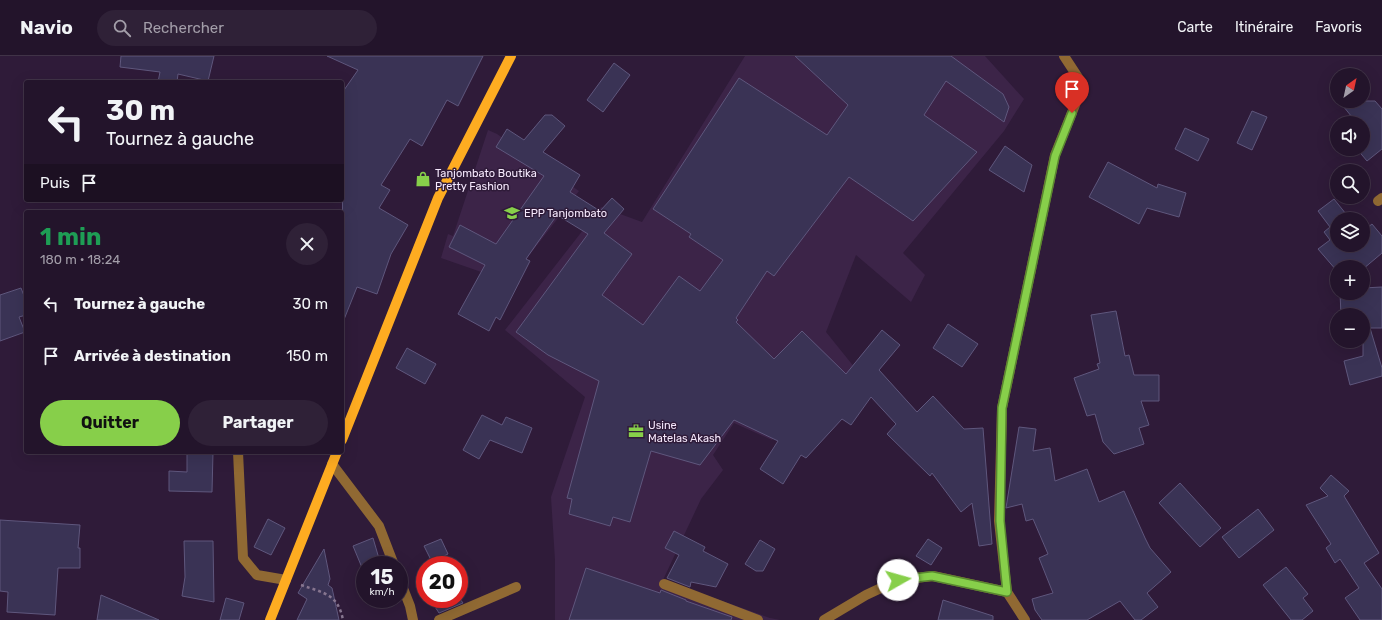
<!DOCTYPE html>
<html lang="fr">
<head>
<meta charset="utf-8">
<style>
	:root { --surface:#23142b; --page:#2f2137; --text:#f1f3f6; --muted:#a39ea9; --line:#403347; --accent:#87cf4a }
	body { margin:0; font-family:Rubik,sans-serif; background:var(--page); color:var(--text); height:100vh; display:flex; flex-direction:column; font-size:15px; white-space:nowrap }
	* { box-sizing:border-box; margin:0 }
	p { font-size:13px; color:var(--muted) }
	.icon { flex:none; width:22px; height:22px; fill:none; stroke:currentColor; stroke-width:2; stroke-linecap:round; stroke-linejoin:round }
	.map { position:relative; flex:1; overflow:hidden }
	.drawer { position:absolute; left:24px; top:154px; width:320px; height:244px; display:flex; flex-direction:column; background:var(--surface); border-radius:4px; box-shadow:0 4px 16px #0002,0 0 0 1px var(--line) }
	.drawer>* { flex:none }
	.hud { position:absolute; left:24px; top:24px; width:320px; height:122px; border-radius:4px; box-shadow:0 4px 16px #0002,0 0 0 1px var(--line); background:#23142b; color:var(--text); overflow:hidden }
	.needle { width:26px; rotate:33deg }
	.buttons { position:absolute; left:1330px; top:12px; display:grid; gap:8px }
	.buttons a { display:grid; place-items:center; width:40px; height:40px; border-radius:50%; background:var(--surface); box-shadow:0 4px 16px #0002,0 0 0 1px var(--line); font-size:20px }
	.speed { position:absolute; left:356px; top:500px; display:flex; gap:8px; font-size:20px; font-weight:700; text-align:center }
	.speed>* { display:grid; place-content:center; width:52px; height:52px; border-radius:50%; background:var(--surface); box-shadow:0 4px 16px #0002,0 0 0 1px var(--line); line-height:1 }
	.speed small { font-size:10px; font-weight:400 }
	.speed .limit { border:6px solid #d22; background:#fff; color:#111 }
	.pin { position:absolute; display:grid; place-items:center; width:34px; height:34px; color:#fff; margin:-41px -17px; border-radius:50% 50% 50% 0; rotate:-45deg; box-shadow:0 0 4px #0007 }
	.pin .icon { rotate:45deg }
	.me { position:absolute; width:44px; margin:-22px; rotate:83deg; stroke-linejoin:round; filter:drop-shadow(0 0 3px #0008) }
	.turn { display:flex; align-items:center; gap:14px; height:84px; padding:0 16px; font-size:18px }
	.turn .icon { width:52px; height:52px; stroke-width:2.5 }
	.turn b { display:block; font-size:28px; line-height:34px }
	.then { display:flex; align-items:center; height:38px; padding:0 16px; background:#0003; gap:8px; font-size:15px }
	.round { display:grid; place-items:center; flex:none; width:42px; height:42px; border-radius:21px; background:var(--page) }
	.headline { display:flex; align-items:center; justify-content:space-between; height:68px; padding:0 16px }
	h1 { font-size:24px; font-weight:700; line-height:30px; color:#1e9e55 }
	.button { display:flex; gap:8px; margin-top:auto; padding:8px 16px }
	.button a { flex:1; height:46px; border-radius:24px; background:var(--accent); color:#111; font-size:16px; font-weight:700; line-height:46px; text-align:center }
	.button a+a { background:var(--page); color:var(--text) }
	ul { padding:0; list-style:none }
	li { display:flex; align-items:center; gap:12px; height:52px; padding:0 16px }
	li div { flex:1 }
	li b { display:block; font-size:15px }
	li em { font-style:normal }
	header { display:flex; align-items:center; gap:24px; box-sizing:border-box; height:56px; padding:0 20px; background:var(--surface); border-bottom:1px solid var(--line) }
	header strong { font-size:19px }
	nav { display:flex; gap:22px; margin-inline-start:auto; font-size:14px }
	.search { width:280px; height:36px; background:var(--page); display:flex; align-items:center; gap:10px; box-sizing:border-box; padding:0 14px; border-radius:22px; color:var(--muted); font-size:15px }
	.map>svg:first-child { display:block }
	.built { fill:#3c2448 }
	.building { fill:#3a3355; stroke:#5f577d }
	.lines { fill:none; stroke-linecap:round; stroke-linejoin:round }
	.path { stroke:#86758f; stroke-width:2.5; stroke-dasharray:3 3; stroke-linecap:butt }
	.minor { stroke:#906933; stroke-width:10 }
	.major { stroke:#feac21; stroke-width:10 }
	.route-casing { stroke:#588730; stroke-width:10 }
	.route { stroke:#87cf4a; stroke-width:7 }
	.labels { text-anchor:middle; stroke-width:3; stroke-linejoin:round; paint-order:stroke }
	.poi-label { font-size:11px; fill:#f6e9fd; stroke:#2f1b39; text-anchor:start }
</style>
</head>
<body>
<header>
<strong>Navio</strong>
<div class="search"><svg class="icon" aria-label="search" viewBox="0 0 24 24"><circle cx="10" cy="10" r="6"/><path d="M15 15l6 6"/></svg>Rechercher</div>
<nav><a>Carte</a><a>Itinéraire</a><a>Favoris</a></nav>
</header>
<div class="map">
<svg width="1382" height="564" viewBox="0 0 1382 564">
	<rect width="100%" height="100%" fill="#2f1b39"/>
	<g class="built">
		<path d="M745,0H985L1024,43L1004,75L903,197L925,219L911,246L856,199L826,276L855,312L828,348L812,340L772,384L734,367L713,399L723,414L701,443L663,524L770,562L780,564H555V504L551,441L585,341L505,274L601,151L642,166Z"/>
		<path d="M488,74L497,78L579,135L524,206L519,229L441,202L448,178L453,180Z"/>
	</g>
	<g class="building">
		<path d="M121,0H214L208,25L178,18L177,26H158L160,16L120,11Z"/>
		<path d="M327,0H483L458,50L447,44L422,90L410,83L381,129L390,134L379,152L408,169L391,198L377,238L357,231L343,266L342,37L358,14Z"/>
		<path d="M795,0H951L1003,38L1009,51L1004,66L946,25L924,59L977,96L913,165L849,121L774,220L767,215L736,262L738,264L736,266L774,303L802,275L846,318L882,274L900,289L879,314L917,356L933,340L964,373L983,372L992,488L979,490L972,447L961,456L932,417L930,420L887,378L896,368L871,341L851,369L842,363L806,402L801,399L783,428L760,413L778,385L734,364L700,409L651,395L630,466L613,461L610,470L569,458L572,443L567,442L599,325L548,299L516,276L588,178L557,159L526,203L530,205L500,264L496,261L489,275L458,258L485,209L449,191L460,169L496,188L544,120L496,91L507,73L524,84L545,59H552L565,70L543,96L580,119L570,136L600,155L612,142L624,153L604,177L632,198L602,239L643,269L679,220L700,235L723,204L689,181L691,178L653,153L739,22L827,79L848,49Z"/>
		<path d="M614,7L630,19L603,56L587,44Z"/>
		<path d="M1339,45H1375L1382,53V93L1367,105L1357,93H1363V67H1355L1356,66Z"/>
		<path d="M1252,55L1267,61L1252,94L1237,87Z"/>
		<path d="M1185,72L1209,83L1198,105L1175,93Z"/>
		<path d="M1005,90L1032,109L1024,136L989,114Z"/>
		<path d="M1108,106L1157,132L1158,128L1186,137L1179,161L1147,152L1139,168L1089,141Z"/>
		<path d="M1334,143L1350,163H1337V189H1363V175L1372,168L1382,180V197L1363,213V211H1337V215L1318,193L1330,184L1324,176L1330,171L1318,155Z"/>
		<path d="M1382,231V272H1370L1382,312V320L1350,329L1344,305L1363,300V259H1341L1340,237H1363V232Z"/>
		<path d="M21,232L26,245V259L19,261L25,276L0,285V239Z"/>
		<path d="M1116,255L1125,300L1129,299L1134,319H1159V345H1141L1149,369L1139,372L1144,388L1114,398L1103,386L1095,358L1087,360L1074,322L1099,313L1097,308L1100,307L1091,259Z"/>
		<path d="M948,268L978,288L962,311L933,292Z"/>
		<path d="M407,292L436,308L425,328L396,312Z"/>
		<path d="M482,359L502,369L506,361L532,372L522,397L490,384L479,403L463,394Z"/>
		<path d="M1019,371L1036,373L1033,395L1050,392L1055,425L1087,413L1099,446L1124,435L1145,482L1150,492L1171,516L1147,537L1158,551L1141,564H1135L1120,545L1087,564H1042L1035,554L1032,543L1053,537L1039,502L1048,498L1033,463L1026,465L1022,448L1006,452Z"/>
		<path d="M187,396H213L212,436L169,435V415L187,416Z"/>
		<path d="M1331,419L1349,435L1344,440L1379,497L1364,507L1382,533V564H1360L1345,542L1359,532L1340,503L1335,507L1326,492L1331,488L1306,449L1328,440L1320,432Z"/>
		<path d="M1180,427L1221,472L1200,491L1159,447Z"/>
		<path d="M1258,453L1274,474L1239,502L1222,481Z"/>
		<path d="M268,463L285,472L271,499L254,491Z"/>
		<path d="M0,464L80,469L78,492H80V512H58L55,559L7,556L8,536L0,535Z"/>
		<path d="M674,475L705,491L703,495L728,508L716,531L691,526L690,531L667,522L679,499L665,492Z"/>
		<path d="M373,482L380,506L374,509H365V513L363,514L353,490Z"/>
		<path d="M441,483L448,498L432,506L424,490Z"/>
		<path d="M928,483L942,492L931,509L916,500Z"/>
		<path d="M760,484L775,493L763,515H756L745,508Z"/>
		<path d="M184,485H213L214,546L182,540L185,521Z"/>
		<path d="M324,493L330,523L328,529L332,532L339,564H297L307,543L298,537Z"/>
		<path d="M1286,511L1308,538L1303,542L1313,555L1302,564H1291L1263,529Z"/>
		<path d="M586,512L660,537L661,534L686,544V545L732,561L731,564H569Z"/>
		<path d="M101,539L159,564H97Z"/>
		<path d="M226,542L244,547L239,564H220Z"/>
		<path d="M430,543H460L463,547L439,557Z"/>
		<path d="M943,544L993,560V564H938Z"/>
	</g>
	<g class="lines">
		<path class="path" d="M301,529C324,537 338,538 343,564"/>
		<g class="minor">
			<path d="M1378,145L1382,142"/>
			<path d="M238,396L243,502L257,519L286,524"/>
			<path d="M332,408L379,470L394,509"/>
			<path d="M399,522L410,550L413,564"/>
			<path d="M664,528L758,564"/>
			<path d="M439,564L516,531"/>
			<path d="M824,564L866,539L898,524L933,520L1007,536"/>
			<path d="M1025,564L1007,536L999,465L1002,352L1055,99L1083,29L1064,0"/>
		</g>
		<g class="major">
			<path d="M342,384L438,142L511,0"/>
			<path d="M270,564L337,396"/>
		</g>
	</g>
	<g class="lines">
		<g class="route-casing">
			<path id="route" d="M898,524L932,520L1007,536L1000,465L1002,352L1055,100L1072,57"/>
		</g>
		<use href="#route" class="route"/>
	</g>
	<defs>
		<g id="shop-bare" transform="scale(1.2)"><path d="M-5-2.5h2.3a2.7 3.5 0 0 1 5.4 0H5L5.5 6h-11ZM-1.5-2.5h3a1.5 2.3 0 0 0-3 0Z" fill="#87cf4a" stroke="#2f1b39" stroke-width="2.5" paint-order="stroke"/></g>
		<g id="school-bare" transform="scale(1.2)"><path d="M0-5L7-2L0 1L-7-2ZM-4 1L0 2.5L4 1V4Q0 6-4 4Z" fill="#87cf4a" stroke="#2f1b39" stroke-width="2.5" paint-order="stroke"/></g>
		<g id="office-bare" transform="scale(1.2)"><path d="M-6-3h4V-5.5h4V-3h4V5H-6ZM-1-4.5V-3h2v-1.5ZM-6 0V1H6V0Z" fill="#87cf4a" stroke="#2f1b39" stroke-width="2.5" paint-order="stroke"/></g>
	</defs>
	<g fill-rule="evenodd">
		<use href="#shop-bare" x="423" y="123"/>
		<use href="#school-bare" x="512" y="157"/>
		<use href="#office-bare" x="636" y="375"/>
	</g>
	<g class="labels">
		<g class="poi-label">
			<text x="435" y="121">Tanjombato Boutika<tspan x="435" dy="13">Pretty Fashion</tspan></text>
			<text x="524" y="161">EPP Tanjombato</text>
			<text x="648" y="373">Usine<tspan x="648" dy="13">Matelas Akash</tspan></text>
		</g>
	</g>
</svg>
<div class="buttons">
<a><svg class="needle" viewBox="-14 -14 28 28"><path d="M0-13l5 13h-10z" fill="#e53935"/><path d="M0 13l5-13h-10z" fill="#a39ea9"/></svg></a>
<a><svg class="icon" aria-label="sound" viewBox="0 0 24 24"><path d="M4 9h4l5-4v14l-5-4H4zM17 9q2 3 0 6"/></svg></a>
<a><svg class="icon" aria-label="search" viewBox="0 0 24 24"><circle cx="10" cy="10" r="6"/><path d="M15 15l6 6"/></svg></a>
<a><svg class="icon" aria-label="layers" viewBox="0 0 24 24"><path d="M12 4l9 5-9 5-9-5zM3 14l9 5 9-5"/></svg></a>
<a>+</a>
<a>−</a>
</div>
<div class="speed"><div>15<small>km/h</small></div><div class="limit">20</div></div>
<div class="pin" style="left:1072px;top:57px;background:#d93025"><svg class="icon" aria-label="arrive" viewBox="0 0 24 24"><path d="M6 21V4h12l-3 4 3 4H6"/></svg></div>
<svg class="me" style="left:898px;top:524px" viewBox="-20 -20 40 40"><circle r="19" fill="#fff"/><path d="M0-13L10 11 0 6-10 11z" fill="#87cf4a"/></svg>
<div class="hud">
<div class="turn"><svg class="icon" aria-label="left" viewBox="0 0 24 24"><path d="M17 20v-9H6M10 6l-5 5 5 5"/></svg><div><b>30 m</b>Tournez à gauche</div></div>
<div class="then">Puis<svg class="icon" aria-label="arrive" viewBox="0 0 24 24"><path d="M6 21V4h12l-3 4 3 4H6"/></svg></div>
</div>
<section class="drawer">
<div class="headline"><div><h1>1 min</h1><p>180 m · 18:24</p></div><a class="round"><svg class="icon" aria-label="close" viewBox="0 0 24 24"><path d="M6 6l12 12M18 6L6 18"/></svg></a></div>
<ul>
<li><svg class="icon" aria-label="left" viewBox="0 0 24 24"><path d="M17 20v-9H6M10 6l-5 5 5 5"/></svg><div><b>Tournez à gauche</b></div><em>30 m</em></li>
<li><svg class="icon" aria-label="arrive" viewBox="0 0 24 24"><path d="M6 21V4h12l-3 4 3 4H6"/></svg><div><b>Arrivée à destination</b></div><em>150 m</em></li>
</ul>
<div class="button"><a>Quitter</a><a>Partager</a></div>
</section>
</div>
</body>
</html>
